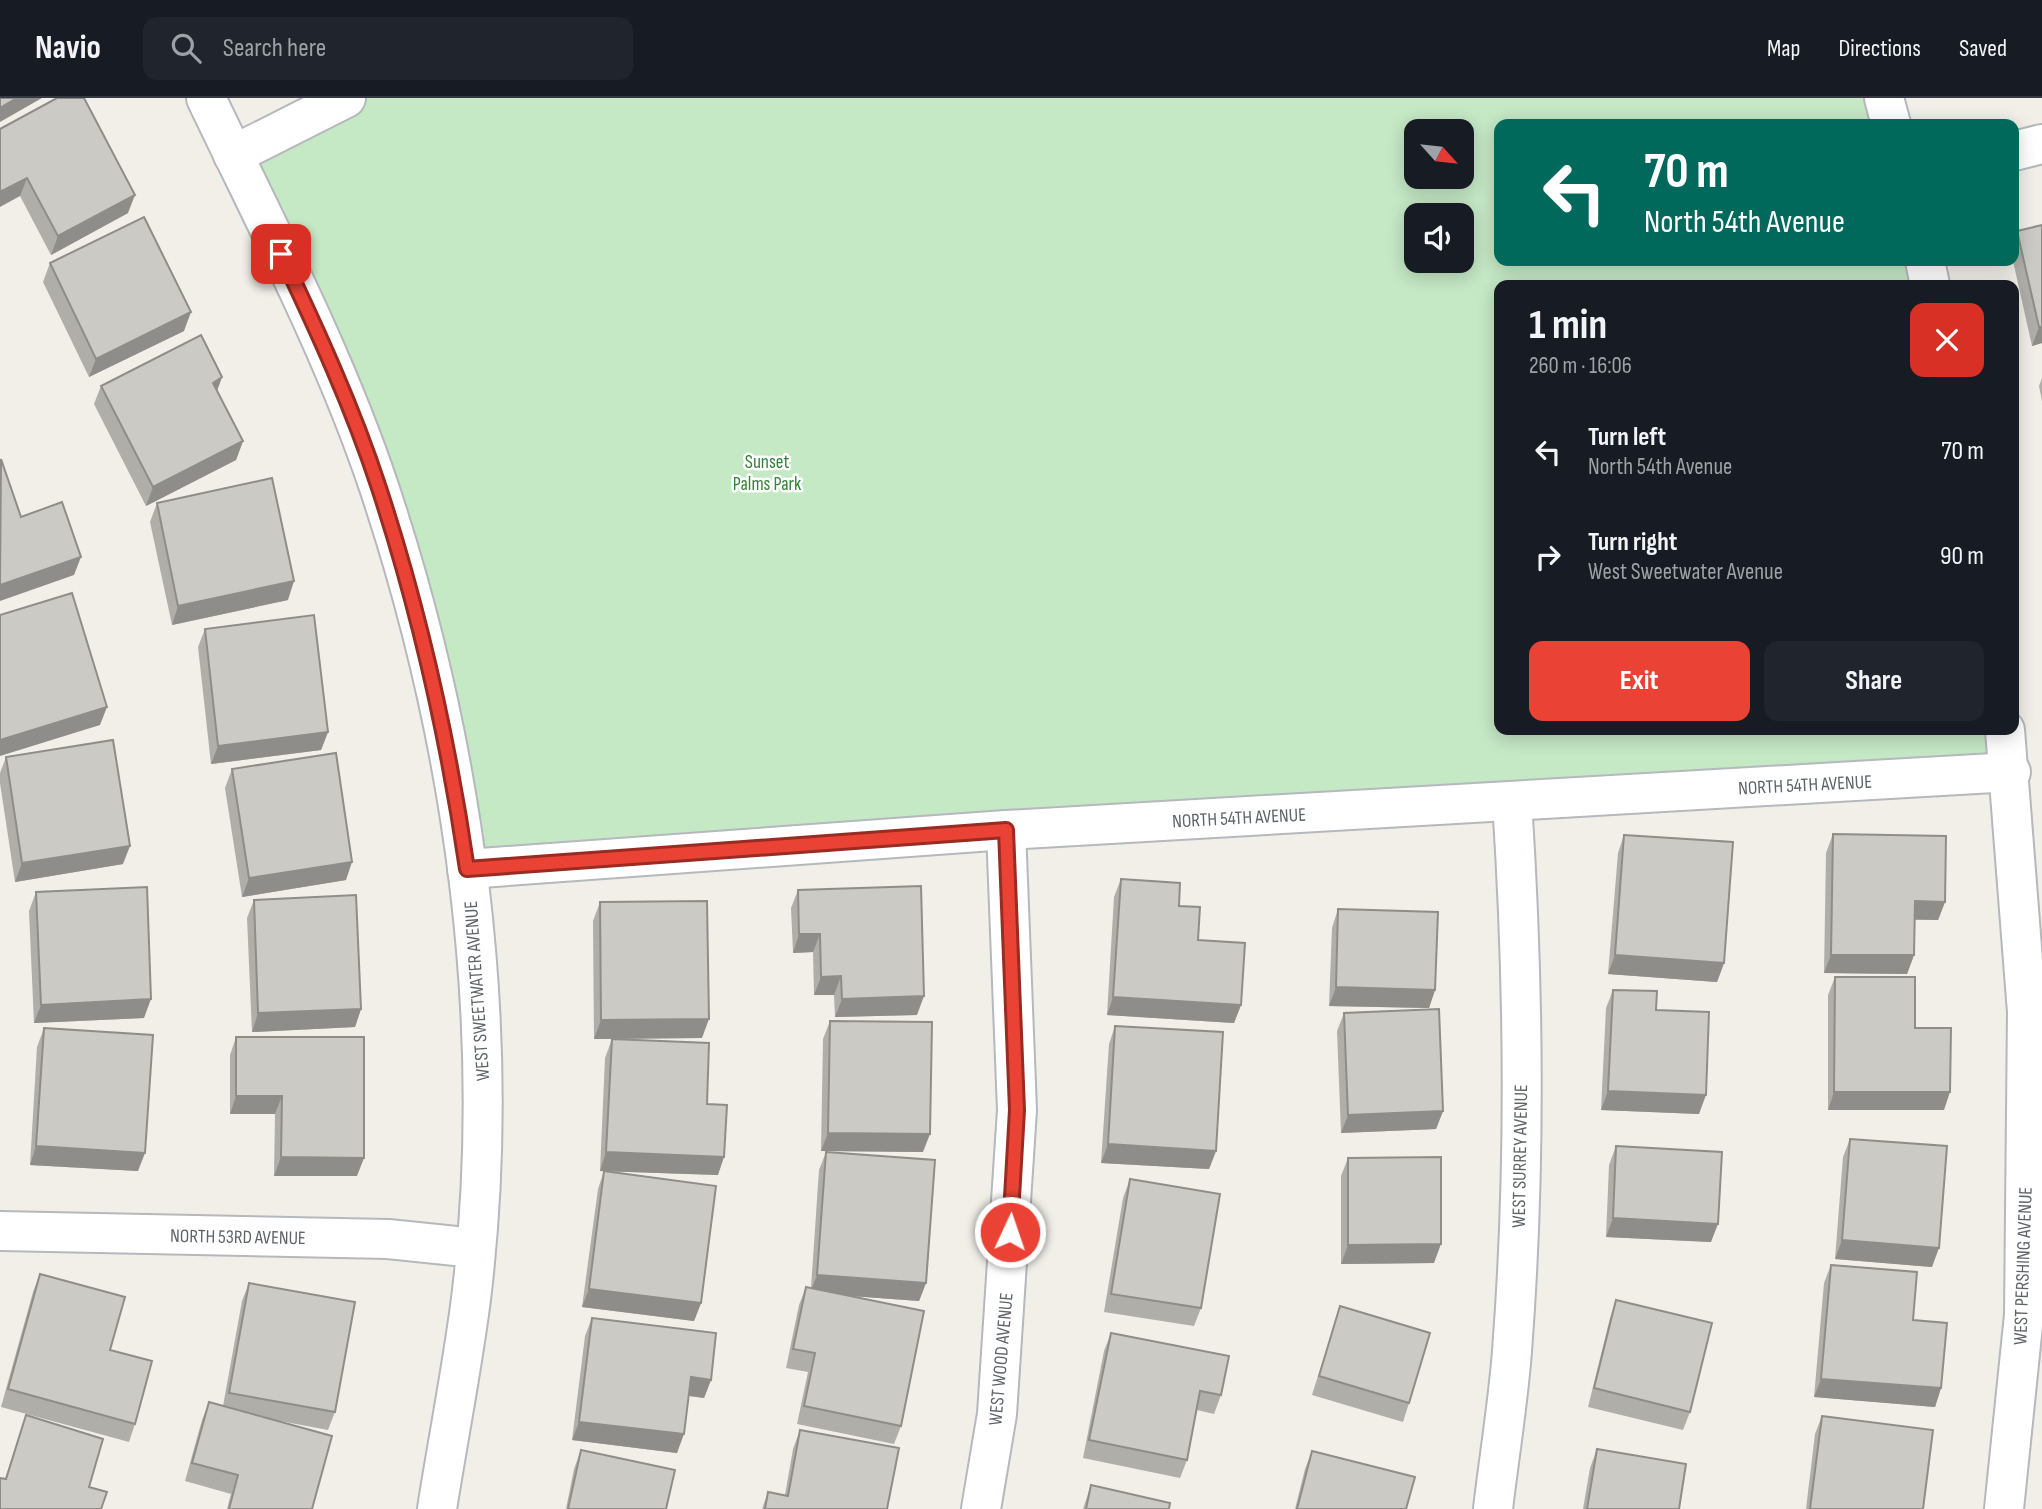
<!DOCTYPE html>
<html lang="en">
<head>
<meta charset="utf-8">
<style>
	:root { --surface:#171b24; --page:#20242c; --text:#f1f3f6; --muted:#9ea1a6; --line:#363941; --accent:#ea4335 }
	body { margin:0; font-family:"Sofia Sans Condensed",sans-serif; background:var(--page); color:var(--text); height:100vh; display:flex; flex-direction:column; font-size:26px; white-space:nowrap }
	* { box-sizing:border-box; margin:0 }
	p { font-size:23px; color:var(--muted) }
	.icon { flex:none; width:38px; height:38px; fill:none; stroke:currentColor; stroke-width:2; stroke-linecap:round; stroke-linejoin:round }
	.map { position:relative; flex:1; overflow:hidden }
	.side { position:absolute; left:1494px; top:182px; width:525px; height:455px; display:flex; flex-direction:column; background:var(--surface); border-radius:14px; box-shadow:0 4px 18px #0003 }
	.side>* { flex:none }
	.banner { position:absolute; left:1494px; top:21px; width:525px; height:147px; border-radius:14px; box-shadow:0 4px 18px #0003; background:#00695c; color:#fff; overflow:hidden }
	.needle { width:46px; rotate:117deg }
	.controls { position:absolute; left:1404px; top:21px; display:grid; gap:14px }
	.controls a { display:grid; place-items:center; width:70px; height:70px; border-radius:14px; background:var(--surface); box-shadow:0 4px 18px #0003; font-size:35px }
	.pin { position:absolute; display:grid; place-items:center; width:60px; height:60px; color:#fff; margin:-30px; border-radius:14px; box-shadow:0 4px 10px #0006 }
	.me { position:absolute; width:77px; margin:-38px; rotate:3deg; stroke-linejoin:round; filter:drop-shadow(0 0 5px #0008) }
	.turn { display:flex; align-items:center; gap:24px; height:147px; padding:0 35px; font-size:32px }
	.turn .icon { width:91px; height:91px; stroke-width:2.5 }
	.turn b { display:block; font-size:49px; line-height:60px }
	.round { display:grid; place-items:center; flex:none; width:74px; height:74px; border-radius:14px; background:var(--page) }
	.head { display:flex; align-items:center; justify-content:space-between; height:119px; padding:0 35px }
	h1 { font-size:42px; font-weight:700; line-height:52px }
	.button { display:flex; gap:14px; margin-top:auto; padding:14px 35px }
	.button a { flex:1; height:80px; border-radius:14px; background:var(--accent); color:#fff; font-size:28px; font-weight:700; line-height:80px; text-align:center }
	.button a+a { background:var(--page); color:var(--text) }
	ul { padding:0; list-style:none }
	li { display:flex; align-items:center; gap:21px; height:105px; padding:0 35px }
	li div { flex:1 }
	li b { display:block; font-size:26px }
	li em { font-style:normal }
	header { display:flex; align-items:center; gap:42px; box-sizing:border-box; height:98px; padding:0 35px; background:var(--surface); border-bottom:2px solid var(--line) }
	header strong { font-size:33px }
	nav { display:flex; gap:38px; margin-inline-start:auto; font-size:24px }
	.search { width:490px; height:63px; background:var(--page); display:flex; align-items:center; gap:18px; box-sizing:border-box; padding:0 24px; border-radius:14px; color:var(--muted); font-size:26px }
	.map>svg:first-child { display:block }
	.green { fill:#c5e8c5; fill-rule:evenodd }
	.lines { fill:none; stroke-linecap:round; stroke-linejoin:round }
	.minor-casing { stroke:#b5b8bc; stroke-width:42 }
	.tertiary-casing { stroke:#b5b8bc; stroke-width:42 }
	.minor { stroke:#fff; stroke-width:38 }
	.tertiary { stroke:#fff; stroke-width:38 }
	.wall { fill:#afaea9 }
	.shaded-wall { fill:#8f8d8a }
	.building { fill:#cccac5; stroke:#8f8d8a; stroke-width:2 }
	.route-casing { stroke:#982c22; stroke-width:18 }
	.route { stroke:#ea4335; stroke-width:12 }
	.labels { text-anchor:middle; stroke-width:5; stroke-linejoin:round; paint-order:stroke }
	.park-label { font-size:19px; fill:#348238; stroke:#fff }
	.street-label { font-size:19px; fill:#5f6368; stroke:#fff }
</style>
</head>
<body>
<header>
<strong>Navio</strong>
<div class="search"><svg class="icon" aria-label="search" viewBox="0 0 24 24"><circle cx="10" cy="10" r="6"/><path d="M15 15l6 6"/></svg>Search here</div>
<nav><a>Map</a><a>Directions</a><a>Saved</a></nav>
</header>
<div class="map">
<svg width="2042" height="1411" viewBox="0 0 2042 1411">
	<rect width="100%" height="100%" fill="#f1efe8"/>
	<path class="green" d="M346,0H1884L1891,26H1500V163H1925L1930,187H1500V632H2005L2011,674L467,771L413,499L233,57ZM1416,33H1461V79H1416ZM1416,117H1461V163H1416Z"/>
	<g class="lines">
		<g class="minor-casing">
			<g id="minor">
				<path d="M1884,0L1891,26"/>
				<path d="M2014,53L2042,46"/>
				<path d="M1925,163L1930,187"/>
				<path d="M467,771L1006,732L2011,674"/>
				<path d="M0,1133L388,1141L475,1150"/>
				<path d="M981,1411L997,1316L1017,1012L1006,732"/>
				<path d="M1493,1411C1499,1359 1508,1306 1512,1253C1526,1071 1524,886 1512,703"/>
				<path d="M2004,1411L2024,1217L2027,914L2005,632"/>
			</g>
		</g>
		<g class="tertiary-casing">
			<g id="tertiary">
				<path d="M206,0C267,128 334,255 379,389C465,647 504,930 471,1201C462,1271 448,1341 437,1411"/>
				<path d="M233,57L346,0"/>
			</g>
		</g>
		<use href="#minor" class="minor"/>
		<use href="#tertiary" class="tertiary"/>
	</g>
	<g class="wall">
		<path d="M0,31L128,115L51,157L20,98Z"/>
		<path d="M2042,127V245L2032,248L2013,163H2014V139L2017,133Z"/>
		<path d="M50,165L184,233L89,279L43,184Z"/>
		<path d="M222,279L217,293L243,343L236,362L146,408L94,306L101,288Z"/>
		<path d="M2042,280V303L2039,288Z"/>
		<path d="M157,405L288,502L172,527L150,424Z"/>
		<path d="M205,531L328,634L321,652L211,666L198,549Z"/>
		<path d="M6,659L123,766L15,784L0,685V675Z"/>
		<path d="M232,671L346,782L242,799L225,690Z"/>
		<path d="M1833,736L1945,804L1938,822H1914V857L1907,876L1824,875L1826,755Z"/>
		<path d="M1624,737L1724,865L1717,884L1608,876L1618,755Z"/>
		<path d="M1121,781L1179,808L1198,842L1241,907L1234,925L1107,917L1114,799Z"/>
		<path d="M798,792L917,917L835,919L834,897H814L813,854L793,855L791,810Z"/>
		<path d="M36,794L144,920L34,925L29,813Z"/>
		<path d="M254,802L361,911L355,929L252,934L247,820Z"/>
		<path d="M600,804L702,940L594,941L593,823Z"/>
		<path d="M1338,811L1435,892L1429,910L1329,908L1332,830Z"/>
		<path d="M1835,879L1915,930L1944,1012H1828V897Z"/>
		<path d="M1613,892L1656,912L1699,1016L1601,1012L1606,910Z"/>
		<path d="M1344,915L1443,1013L1436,1031L1341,1035L1337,933Z"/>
		<path d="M830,923L923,1054L821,1053L823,941Z"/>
		<path d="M1115,928L1216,1053L1209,1071L1101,1065L1109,946Z"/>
		<path d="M44,930L138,1073L30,1067L37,949Z"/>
		<path d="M236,939L357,1078H274L275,1016H230V957Z"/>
		<path d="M612,941L707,1006L718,1077L600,1073L605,960Z"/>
		<path d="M1850,1041L1932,1169L1835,1161L1843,1059Z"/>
		<path d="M1616,1048L1711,1144L1606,1139L1609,1067Z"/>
		<path d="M826,1054L926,1185L919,1203L852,1198L901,1328L894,1346L797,1326L808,1274L786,1270L799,1207L806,1189L811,1190L819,1072Z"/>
		<path d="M1348,1060L1434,1165L1341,1166V1078Z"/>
		<path d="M604,1073L701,1205L694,1223L582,1209L598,1091Z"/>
		<path d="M1130,1081L1201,1210L1194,1228L1104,1214L1123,1100Z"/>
		<path d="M1831,1167L1913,1222L1941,1290L1935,1309L1814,1299L1824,1185Z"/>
		<path d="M40,1176L110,1252L135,1326L129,1344L1,1309L33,1194Z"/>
		<path d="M249,1185L335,1314L328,1332L280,1323L312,1411H227L231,1396L185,1383L202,1322L209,1304L223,1308L242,1203Z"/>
		<path d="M1616,1202L1690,1314L1683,1332L1588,1309L1610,1220Z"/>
		<path d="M1340,1208L1409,1305L1403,1324L1312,1297Z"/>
		<path d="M592,1220L711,1282L704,1300L688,1298L677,1355L572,1342L585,1238Z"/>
		<path d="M1111,1235L1221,1297L1214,1316L1197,1312L1187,1362L1180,1380L1083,1360L1104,1253Z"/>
		<path d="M26,1317L89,1389L5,1381Z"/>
		<path d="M1822,1318L1923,1411H1806L1815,1336Z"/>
		<path d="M800,1332L887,1411H762L768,1394L785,1397L793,1351Z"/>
		<path d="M1597,1351L1679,1411H1583L1590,1370Z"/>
		<path d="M581,1352L666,1411H566L574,1371Z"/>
		<path d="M1312,1353L1406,1411H1295L1305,1371Z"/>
		<path d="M1091,1387L1169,1411H1083Z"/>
	</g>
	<g class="shaded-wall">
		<path d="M17,0H42L0,24V10Z"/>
		<path d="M27,80L20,98L0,109V94Z"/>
		<path d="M135,97L128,115L51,157L58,138Z"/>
		<path d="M191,214L184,233L89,279L96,261Z"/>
		<path d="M2039,229H2042V245L2032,248Z"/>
		<path d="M222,279L215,298L213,285Z"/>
		<path d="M243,343L236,362L146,408L153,389Z"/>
		<path d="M81,459L74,477L0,503V487Z"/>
		<path d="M294,483L288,502L172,527L178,508Z"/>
		<path d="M107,609L100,627L0,658V642Z"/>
		<path d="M328,634L321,652L211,666L218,648Z"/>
		<path d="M130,748L123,766L15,784L22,765Z"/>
		<path d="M352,764L346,782L242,799L249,780Z"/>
		<path d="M1915,803L1945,804L1938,822L1908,821Z"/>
		<path d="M799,836H820L813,854L793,855Z"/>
		<path d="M1615,857L1724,865L1717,884L1608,876Z"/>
		<path d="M1831,857H1914L1907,876L1824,875Z"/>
		<path d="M841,878L834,897H814L821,879Z"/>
		<path d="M1336,889L1435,892L1429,910L1329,908Z"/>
		<path d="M924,898L917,917L835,919L842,901Z"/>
		<path d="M1113,899L1241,907L1234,925L1107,917Z"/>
		<path d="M151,901L144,920L34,925L41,907Z"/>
		<path d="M361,911L355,929L252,934L258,915Z"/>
		<path d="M709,921L702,940L594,941L601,922Z"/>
		<path d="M1608,993L1706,997L1699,1016L1601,1012Z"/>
		<path d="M1834,994H1950L1944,1012H1828Z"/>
		<path d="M236,998H282L275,1016H230Z"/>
		<path d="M1443,1013L1436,1031L1341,1035L1348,1017Z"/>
		<path d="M828,1035L930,1036L923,1054L821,1053Z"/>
		<path d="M1108,1046L1216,1053L1209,1071L1101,1065Z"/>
		<path d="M36,1048L145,1055L138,1073L30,1067Z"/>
		<path d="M606,1054L724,1059L718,1077L600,1073Z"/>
		<path d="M281,1059L364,1060L357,1078H274Z"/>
		<path d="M1613,1120L1718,1126L1711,1144L1606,1139Z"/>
		<path d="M1842,1142L1939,1150L1932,1169L1835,1161Z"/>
		<path d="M1441,1146L1434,1165L1341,1166L1348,1147Z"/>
		<path d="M817,1177L926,1185L919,1203L810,1195Z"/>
		<path d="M589,1191L701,1205L694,1223L582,1209Z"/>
		<path d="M691,1279L711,1282L704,1300L684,1297Z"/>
		<path d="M1821,1281L1941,1290L1935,1309L1814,1299Z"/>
		<path d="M579,1324L684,1336L677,1355L572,1342Z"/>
	</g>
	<g class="building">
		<path d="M0,0H17L0,10Z"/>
		<path d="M57,0H84L135,97L58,138L27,80L0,94V31Z"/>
		<path d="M144,119L191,214L96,261L50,165Z"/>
		<path d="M2042,127V229H2039L2017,133Z"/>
		<path d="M201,237L222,279L213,285L243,343L153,389L101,288Z"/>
		<path d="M1,361L21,419L62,404L81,459L0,487Z"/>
		<path d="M272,380L294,483L178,508L157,405Z"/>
		<path d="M72,495L107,609L0,642V517Z"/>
		<path d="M314,517L328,634L218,648L205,531Z"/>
		<path d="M113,642L130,748L22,765L6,659Z"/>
		<path d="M336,655L352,764L249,780L232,671Z"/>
		<path d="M1833,736L1946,738L1945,804L1915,803L1914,857H1831Z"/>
		<path d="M1624,737L1733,744L1724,865L1615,857Z"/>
		<path d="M1121,781L1180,785L1179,808L1200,809L1198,842L1245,845L1241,907L1113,899Z"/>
		<path d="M921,788L924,898L842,901L841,878L821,879L820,836H799L798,792Z"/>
		<path d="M147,789L151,901L41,907L36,794Z"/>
		<path d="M356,797L361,911L258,915L254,802Z"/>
		<path d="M707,803L709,921L601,922L600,804Z"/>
		<path d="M1338,811L1438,814L1435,892L1336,889Z"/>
		<path d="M1835,879H1915V930H1951L1950,994H1834Z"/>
		<path d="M1613,892L1657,893L1656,912L1709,914L1706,997L1608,993Z"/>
		<path d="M1439,911L1443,1013L1348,1017L1344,915Z"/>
		<path d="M830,923L932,924L930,1036L828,1035Z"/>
		<path d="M1115,928L1223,934L1216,1053L1108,1046Z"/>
		<path d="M44,930L153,937L145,1055L36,1048Z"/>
		<path d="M236,939H364V1060L281,1059L282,998H236Z"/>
		<path d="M612,941L709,945L707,1006L727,1007L724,1059L606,1054Z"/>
		<path d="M1850,1041L1947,1048L1939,1150L1842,1142Z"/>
		<path d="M1616,1048L1722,1054L1718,1126L1613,1120Z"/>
		<path d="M826,1054L935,1062L926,1185L817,1177Z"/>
		<path d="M1441,1059V1146L1348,1147V1060Z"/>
		<path d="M604,1073L716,1088L701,1205L589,1191Z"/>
		<path d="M1130,1081L1220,1096L1201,1210L1111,1196Z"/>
		<path d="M1831,1167L1917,1174L1913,1222L1947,1225L1941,1290L1821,1281Z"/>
		<path d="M40,1176L125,1199L110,1252L152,1263L135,1326L8,1291Z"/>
		<path d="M249,1185L355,1204L335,1314L229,1295Z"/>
		<path d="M806,1189L924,1213L901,1328L804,1308L815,1255L793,1251Z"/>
		<path d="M1616,1202L1712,1225L1690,1314L1594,1290Z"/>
		<path d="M1340,1208L1430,1235L1409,1305L1319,1278Z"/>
		<path d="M592,1220L716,1235L711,1282L691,1279L684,1336L579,1324Z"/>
		<path d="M1111,1235L1229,1258L1221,1297L1200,1293L1187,1362L1089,1342Z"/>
		<path d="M209,1304L332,1338L312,1411H229L238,1377L192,1365Z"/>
		<path d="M26,1317L103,1341L89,1389L107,1394L101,1411H0V1380L6,1381Z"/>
		<path d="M1822,1318L1933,1332L1923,1411H1810Z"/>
		<path d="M800,1332L899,1350L887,1411H765L768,1394L788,1398Z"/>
		<path d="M1597,1351L1686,1366L1679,1411H1587Z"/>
		<path d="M581,1352L675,1372L666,1411H568Z"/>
		<path d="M1312,1353L1415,1379L1406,1411H1297Z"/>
		<path d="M1091,1387L1170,1405L1169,1411H1086Z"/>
	</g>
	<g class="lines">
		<g class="route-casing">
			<path id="route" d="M281,156C317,232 353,310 379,390C420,515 448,641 467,771L1006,732L1017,1012L1010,1134"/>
		</g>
		<use href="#route" class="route"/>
	</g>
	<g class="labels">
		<g class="park-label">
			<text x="767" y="370">Sunset<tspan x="767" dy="22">Palms Park</tspan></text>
		</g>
		<g class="street-label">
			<text transform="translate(1805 686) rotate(-3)" y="7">NORTH 54TH AVENUE</text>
			<text transform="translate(1239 719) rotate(-3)" y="7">NORTH 54TH AVENUE</text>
			<text transform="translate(476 893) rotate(-94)" y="7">WEST SWEETWATER AVENUE</text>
			<text transform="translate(1519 1058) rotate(-89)" y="7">WEST SURREY AVENUE</text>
			<text transform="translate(238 1138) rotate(1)" y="7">NORTH 53RD AVENUE</text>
			<text transform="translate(2022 1168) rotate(-88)" y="7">WEST PERSHING AVENUE</text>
			<text transform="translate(1000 1261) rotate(-85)" y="7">WEST WOOD AVENUE</text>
		</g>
	</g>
</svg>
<div class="controls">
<a><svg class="needle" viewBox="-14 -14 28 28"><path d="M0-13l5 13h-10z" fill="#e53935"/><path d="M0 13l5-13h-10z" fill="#9ea1a6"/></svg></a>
<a><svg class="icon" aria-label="sound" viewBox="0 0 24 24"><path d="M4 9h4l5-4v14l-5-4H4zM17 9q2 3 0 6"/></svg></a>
</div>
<div class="pin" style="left:281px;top:156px;background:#d93025"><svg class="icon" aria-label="arrive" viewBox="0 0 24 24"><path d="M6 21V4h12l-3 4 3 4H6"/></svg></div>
<svg class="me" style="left:1010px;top:1134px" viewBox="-20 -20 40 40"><circle r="17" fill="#ea4335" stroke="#fff" stroke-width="3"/><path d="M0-11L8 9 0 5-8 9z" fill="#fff"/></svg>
<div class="banner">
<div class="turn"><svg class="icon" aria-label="left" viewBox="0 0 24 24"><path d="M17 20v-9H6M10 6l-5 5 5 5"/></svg><div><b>70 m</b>North 54th Avenue</div></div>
</div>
<section class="side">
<div class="head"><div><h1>1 min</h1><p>260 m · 16:06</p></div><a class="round" style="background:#d93025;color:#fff"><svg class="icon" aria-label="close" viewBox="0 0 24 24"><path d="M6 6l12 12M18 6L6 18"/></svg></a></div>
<ul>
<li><svg class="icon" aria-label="left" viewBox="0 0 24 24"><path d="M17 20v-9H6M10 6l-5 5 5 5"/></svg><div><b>Turn left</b><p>North 54th Avenue</p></div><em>70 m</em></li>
<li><svg class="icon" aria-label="right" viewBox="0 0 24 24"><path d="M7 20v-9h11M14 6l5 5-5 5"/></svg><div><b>Turn right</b><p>West Sweetwater Avenue</p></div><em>90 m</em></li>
</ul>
<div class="button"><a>Exit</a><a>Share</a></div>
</section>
</div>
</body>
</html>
